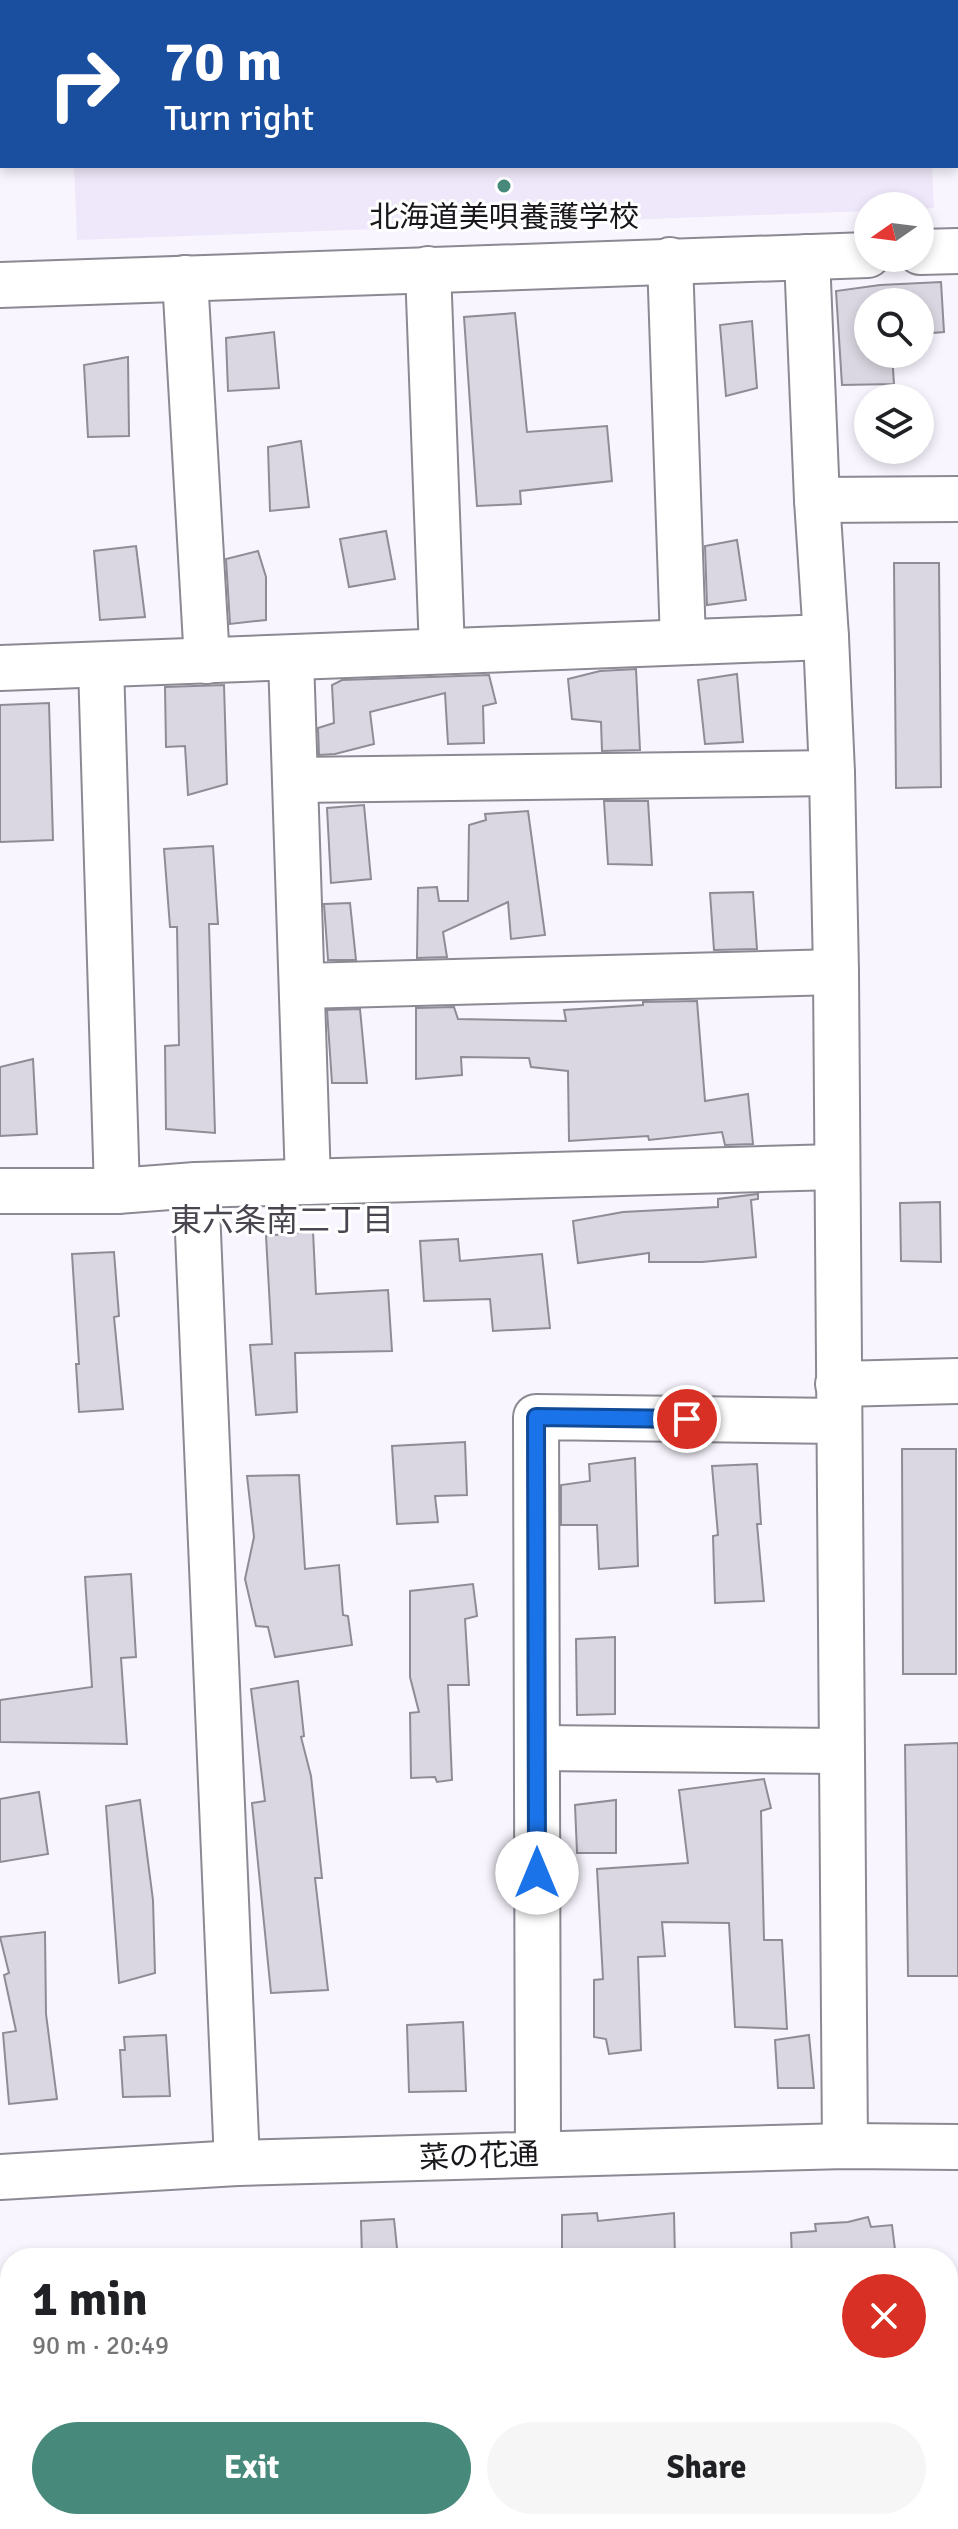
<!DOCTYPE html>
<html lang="en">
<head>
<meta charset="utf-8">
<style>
	:root { --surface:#fff; --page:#f6f6f6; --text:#202124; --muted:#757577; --accent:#47897a }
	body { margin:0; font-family:Signika,"Noto Sans JP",sans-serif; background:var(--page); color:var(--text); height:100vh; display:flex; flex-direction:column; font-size:30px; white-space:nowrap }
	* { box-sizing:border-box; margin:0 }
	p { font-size:26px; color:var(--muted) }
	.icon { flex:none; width:44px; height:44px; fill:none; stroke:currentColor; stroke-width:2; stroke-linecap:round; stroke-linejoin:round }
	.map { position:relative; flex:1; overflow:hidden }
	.panel { position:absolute; left:0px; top:2248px; width:958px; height:282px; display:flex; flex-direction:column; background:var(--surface); border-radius:32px 32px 0 0; box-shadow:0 4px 12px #0003 }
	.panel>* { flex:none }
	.hud { position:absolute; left:0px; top:0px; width:958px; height:168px; box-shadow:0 4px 12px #0003; background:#1a4fa0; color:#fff; overflow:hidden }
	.needle { width:52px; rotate:256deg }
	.controls { position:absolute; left:854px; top:192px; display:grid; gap:16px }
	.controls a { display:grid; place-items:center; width:80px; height:80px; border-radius:50%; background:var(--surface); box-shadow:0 4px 12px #0003; font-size:40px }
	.pin { position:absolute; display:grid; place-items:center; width:68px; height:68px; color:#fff; margin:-34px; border:4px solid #fff; border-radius:50%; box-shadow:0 2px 8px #0007 }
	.me { position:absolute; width:88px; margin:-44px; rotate:0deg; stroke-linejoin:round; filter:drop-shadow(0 0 6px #0008) }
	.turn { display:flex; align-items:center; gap:28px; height:168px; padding:0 32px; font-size:36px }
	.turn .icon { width:104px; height:104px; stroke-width:2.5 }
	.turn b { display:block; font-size:56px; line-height:68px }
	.round { display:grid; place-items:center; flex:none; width:84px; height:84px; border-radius:42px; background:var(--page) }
	.head { display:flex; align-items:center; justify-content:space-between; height:136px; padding:0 32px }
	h1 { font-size:48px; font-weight:700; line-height:60px }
	.primary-button { display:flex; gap:16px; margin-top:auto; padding:16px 32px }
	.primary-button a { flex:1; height:92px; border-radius:48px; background:var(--accent); color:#fff; font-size:32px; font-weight:700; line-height:92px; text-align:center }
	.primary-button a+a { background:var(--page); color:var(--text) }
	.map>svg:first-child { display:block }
	.built { fill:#efe8fa }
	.building { fill:#dbd7e2; stroke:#8f8c95; stroke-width:2 }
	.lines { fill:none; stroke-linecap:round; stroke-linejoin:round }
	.minor-casing { stroke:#8c8993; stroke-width:48 }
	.minor { stroke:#fff; stroke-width:44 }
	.route-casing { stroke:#114b97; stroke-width:20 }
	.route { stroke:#1a73e8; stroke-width:14 }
	.poi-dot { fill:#47897a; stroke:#fff; stroke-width:3 }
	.labels { text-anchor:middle; stroke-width:6; stroke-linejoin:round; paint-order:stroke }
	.poi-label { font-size:30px; fill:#19171b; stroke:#fff }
	.street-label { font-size:30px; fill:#19171b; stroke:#fff }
	.neighbourhood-label { font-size:32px; fill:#4a464f; stroke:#fff }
</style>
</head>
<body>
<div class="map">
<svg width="958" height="2529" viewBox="0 0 958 2529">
	<rect width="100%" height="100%" fill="#f8f5fe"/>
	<g class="built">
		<path d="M68,0H925L926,2H68Z"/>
		<path d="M74,166H932L934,208L920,209V206H868V211L77,240Z"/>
	</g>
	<g class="building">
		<path d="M941,282L944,332L920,334V302H868V354H892L894,384L842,385L836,291L880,285Z"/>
		<path d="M515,313L527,432L607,426L612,481L520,491L521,504L477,506L464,317Z"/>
		<path d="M752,321L757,388L726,396L720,325Z"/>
		<path d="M274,332L279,388L228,391L226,338Z"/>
		<path d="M128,357L129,436L88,437L84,365Z"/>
		<path d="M301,441L309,507L270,511L268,447Z"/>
		<path d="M386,531L395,579L349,587L340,539Z"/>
		<path d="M737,540L746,600L707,605L705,546Z"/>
		<path d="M136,546L145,617L100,620L94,551Z"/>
		<path d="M258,551L266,577V620L230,624L226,559Z"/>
		<path d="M894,563H939L941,787L896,788Z"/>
		<path d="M636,669L640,750L602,751L601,722L572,719L568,679L600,671Z"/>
		<path d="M737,674L743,742L705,744L698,680Z"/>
		<path d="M489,675L496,703L483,706L484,743L448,744L445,693L370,712L374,744L335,754L319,755L318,728L334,723L332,685L342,680Z"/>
		<path d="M224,685L227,784L188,795L185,746L166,747L165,687Z"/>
		<path d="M49,703L53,840L0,842V705Z"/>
		<path d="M604,801H648L652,865L608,864Z"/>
		<path d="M364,805L371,879L331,883L327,808Z"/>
		<path d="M528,811L545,935L511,939L508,902L443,932L447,957L417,958L418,888L437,887L439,901H468L469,825L486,820L485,814Z"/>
		<path d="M213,846L218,924H209L215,1133L166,1129L165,1046L179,1045L177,927H170L164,849Z"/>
		<path d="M753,892L757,949L714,950L710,893Z"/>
		<path d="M350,903L356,960H328L324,904Z"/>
		<path d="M697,1001L705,1101L748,1094L753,1144L725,1145L722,1132L649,1140L648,1136L569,1141L568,1071L531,1067L529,1058L461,1057L462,1075L416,1079V1008L454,1007L458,1019L566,1021L564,1010L643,1005V1002Z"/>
		<path d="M360,1009L367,1083H332L327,1010Z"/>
		<path d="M33,1059L37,1134L0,1136V1067Z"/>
		<path d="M758,1194V1199L751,1200L756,1257L702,1262H649V1253L578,1263L573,1221L623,1212L718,1207V1199Z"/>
		<path d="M940,1202L941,1262L901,1261L900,1203Z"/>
		<path d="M313,1231L316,1294L388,1290L392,1351L295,1353L297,1412L256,1415L250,1345L272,1344L266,1236Z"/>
		<path d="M458,1239L460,1261L542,1254L550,1328L493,1331L490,1299L424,1301L420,1241Z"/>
		<path d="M114,1252L119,1316L114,1317L123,1409L79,1412L76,1364H79L72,1254Z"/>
		<path d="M465,1442L467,1495L435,1496L438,1522L397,1524L392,1446Z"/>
		<path d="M902,1449H956V1674H903Z"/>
		<path d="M635,1458L638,1566L599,1569L597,1525H561V1485L590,1481L589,1464Z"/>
		<path d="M757,1464L761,1524H757L764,1601L715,1603L713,1536L718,1535L712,1466Z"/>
		<path d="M299,1475L305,1569L339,1565L343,1615L348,1616L352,1645L275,1657L268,1627L256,1626L245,1579L254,1537L247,1476Z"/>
		<path d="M131,1574L136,1657L121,1658L127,1744L0,1742V1700L92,1687L85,1577Z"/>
		<path d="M473,1584L477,1616L465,1619L469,1685H448L452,1780L437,1782L435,1777L411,1778L410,1713L419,1712L410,1677V1591Z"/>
		<path d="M615,1637V1714L577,1715L576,1639Z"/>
		<path d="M298,1681L304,1736L301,1737L311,1776L322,1878H315L328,1990L271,1993L252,1803L265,1801L251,1689Z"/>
		<path d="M958,1743V1976H908L905,1745Z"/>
		<path d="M764,1779L771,1808L761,1811L764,1940H782L787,2029L735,2027L729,1923L662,1922L665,1956L638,1957L641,2050L609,2054L606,2039L594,2037V1980L603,1979L597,1869L688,1863L679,1790Z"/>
		<path d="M39,1792L48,1854L0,1862V1799Z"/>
		<path d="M140,1800L153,1900L155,1973L119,1983L106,1806Z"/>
		<path d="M616,1800V1853H577L575,1805Z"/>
		<path d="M45,1932L46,2014L57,2099L9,2104L3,2033L16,2031L4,1975L9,1973L0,1937Z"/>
		<path d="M463,2022L466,2091L409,2092L407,2025Z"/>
		<path d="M166,2035L170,2096L123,2097L120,2050H125L124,2037Z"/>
		<path d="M809,2035L814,2088H778L775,2040Z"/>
		<path d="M597,2213L598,2221L674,2213L675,2258H562V2215Z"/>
		<path d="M868,2217L871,2227L892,2225L896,2258H792L791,2233L816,2231L815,2224L848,2222Z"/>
		<path d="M394,2219L398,2258H362L361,2221Z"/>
	</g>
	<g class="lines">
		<g class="minor-casing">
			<g id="minor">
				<path d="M920,252L958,251"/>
				<path d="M807,257L817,500L826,637L832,773L836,972L845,2146"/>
				<path d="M670,260L683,641"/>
				<path d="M428,269L442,651"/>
				<path d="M185,278L207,661"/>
				<path d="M0,285L868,255"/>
				<path d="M817,500L958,499"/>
				<path d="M291,658L308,1182"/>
				<path d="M101,665L117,1191"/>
				<path d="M0,668L826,637"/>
				<path d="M295,780L832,773"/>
				<path d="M302,986L836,972"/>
				<path d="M196,1185L237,2163"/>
				<path d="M0,1191H117L196,1185L836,1167"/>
				<path d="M838,1384L958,1381"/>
				<path d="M537,1748L841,1751"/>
				<path d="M538,2154L536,1417L839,1421"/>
				<path d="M0,2177L237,2163L845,2146L958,2147"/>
				<path d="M948,2430H958"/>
				<path d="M0,2448H10"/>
				<path d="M640,2520V2529"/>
			</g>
		</g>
		<use href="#minor" class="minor"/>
	</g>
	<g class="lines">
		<g class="route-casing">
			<path id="route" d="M537,1873L536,1417L687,1419"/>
		</g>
		<use href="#route" class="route"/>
	</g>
	<circle class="poi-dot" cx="504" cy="186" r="8"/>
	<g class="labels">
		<g class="poi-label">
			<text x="504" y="227">北海道美唄養護学校</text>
		</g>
		<g class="street-label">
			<text transform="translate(479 2156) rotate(-2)" y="10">菜の花通</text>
		</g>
		<g class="neighbourhood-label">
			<text x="282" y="1231">東六条南二丁目</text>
		</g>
	</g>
</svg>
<div class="controls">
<a><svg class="needle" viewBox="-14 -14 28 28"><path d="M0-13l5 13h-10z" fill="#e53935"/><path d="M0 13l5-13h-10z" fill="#757577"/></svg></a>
<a><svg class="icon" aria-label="search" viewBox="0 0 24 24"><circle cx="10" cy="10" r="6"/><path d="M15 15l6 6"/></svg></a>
<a><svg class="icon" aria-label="layers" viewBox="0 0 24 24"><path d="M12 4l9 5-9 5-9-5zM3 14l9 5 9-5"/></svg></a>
</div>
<div class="pin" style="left:687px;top:1419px;background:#d93025"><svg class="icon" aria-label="arrive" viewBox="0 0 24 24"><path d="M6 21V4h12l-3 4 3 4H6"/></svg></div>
<svg class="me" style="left:537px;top:1873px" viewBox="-20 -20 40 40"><circle r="19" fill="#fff"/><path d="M0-13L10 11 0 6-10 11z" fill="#1a73e8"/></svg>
<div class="hud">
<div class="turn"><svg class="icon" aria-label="right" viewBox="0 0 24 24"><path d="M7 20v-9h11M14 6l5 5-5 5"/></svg><div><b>70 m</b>Turn right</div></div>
</div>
<section class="panel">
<div class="head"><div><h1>1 min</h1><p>90 m · 20:49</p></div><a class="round" style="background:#d93025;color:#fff"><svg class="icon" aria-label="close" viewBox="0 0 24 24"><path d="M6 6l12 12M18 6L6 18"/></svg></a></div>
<div class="primary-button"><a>Exit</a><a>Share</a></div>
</section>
</div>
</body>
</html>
